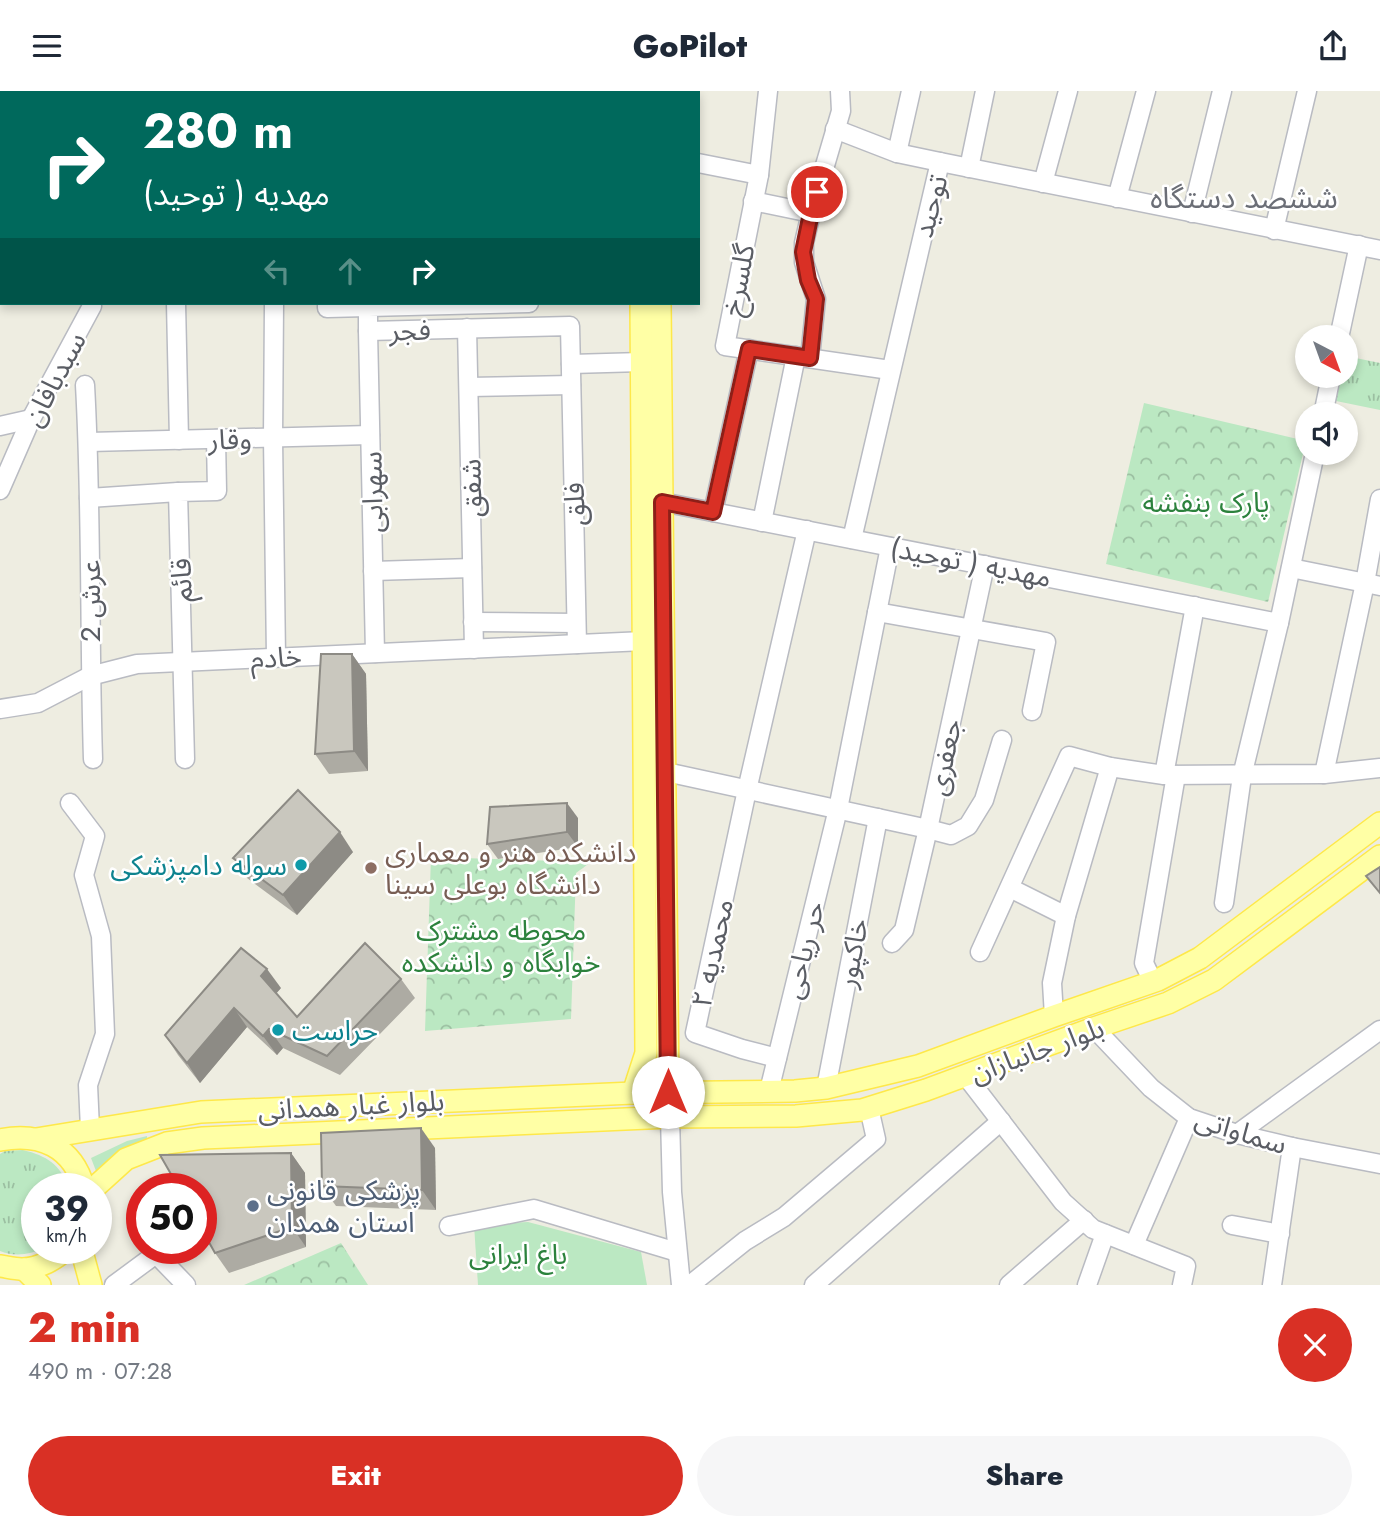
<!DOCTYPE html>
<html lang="en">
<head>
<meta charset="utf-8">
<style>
	:root { --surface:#fff; --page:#f6f6f7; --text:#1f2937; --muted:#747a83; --accent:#d93025 }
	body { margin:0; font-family:Jost,"Noto Sans Arabic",sans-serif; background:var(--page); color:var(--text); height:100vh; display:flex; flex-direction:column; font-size:26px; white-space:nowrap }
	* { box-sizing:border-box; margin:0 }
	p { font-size:23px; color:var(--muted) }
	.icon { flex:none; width:38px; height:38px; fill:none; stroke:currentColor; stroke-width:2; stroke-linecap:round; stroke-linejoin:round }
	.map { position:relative; height:1194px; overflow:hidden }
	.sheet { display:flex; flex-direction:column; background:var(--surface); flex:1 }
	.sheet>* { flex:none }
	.top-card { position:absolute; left:0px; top:0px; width:700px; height:214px; box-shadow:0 4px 10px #0003; background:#00695c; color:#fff; overflow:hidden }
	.needle { width:46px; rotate:139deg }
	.buttons { position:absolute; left:1295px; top:234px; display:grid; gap:14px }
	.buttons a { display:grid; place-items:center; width:63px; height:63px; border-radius:50%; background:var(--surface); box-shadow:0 4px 10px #0003; font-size:35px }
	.speed { position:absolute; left:21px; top:1082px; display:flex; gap:14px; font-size:35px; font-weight:700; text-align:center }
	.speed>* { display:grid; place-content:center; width:91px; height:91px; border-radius:50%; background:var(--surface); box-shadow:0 4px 10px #0003; line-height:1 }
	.speed small { font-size:18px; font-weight:400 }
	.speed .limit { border:10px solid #d22; background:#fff; color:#111 }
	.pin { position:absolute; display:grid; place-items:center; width:60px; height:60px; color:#fff; margin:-30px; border:4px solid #fff; border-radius:50%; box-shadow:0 2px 7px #0007 }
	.me { position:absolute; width:77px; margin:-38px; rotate:0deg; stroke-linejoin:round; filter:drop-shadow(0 0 5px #0008) }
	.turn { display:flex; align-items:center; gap:24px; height:147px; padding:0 28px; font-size:32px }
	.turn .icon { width:91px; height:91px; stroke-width:2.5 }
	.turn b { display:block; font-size:49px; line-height:60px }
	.lanes { display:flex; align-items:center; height:66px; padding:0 28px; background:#0003; justify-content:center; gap:35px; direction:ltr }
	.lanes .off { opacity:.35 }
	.round { display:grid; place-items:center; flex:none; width:74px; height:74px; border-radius:37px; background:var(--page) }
	.summary { display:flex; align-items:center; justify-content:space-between; height:119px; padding:0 28px }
	h1 { font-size:42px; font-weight:800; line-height:52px; color:var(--accent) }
	.button { display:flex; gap:14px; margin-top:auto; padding:14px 28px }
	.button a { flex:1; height:80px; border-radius:42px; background:var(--accent); color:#fff; font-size:28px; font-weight:800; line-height:80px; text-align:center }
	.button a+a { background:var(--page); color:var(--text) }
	header { display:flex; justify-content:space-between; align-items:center; height:91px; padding:0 28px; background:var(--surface); font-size:32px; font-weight:800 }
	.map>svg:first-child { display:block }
	.grass { fill:url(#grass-tufts) }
	.park { fill:url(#park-crowns) }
	.garden { fill:#bbe8c2 }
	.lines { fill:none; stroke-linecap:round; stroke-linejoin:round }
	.minor-casing { stroke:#b9bbc2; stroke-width:21 }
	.major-casing { stroke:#fee84a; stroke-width:24 }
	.minor { stroke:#fff; stroke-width:18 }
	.major { stroke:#ffffa5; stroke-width:21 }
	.wall { fill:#adaba3 }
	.shaded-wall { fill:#8d8b85 }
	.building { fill:#c9c7be; stroke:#8d8b85; stroke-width:2 }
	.route-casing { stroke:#8d1f18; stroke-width:18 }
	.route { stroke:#d93025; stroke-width:12 }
	.culture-dot { fill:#0f9aa8; stroke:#fff; stroke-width:2.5 }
	.education-dot { fill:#8d6e63; stroke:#fff; stroke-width:2.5 }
	.service-dot { fill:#5c6f8a; stroke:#fff; stroke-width:2.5 }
	.labels { text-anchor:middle; stroke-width:5; stroke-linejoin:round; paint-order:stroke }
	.street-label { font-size:28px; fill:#5a5d64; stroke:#fff }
	.park-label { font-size:28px; fill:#2c823d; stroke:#fff }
	.education-label { font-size:28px; fill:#785e54; stroke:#fff; text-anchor:start }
	.culture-label { font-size:28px; fill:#0d838f; stroke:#fff; text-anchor:end }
	.service-label { font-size:28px; fill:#4e5e75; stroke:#fff; text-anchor:start }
	.neighbourhood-label { font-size:30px; fill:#6b6e76; stroke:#fff }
</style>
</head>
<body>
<header><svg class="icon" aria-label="menu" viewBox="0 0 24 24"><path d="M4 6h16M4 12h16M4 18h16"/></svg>GoPilot<svg class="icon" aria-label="share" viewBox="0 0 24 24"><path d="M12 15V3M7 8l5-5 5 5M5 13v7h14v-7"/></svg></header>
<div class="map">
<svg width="1380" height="1194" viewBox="0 0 1380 1194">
	<defs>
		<pattern id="grass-tufts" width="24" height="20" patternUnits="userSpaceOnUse" patternTransform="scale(1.75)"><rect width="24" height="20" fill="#bbe8c2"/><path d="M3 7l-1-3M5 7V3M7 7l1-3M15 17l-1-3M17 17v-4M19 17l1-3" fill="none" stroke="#9bbfa1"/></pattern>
		<pattern id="park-crowns" width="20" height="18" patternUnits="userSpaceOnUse" patternTransform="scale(1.75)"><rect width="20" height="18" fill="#bbe8c2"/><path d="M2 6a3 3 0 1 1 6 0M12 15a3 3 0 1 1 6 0" fill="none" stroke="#9bbfa1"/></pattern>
	</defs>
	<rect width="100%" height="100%" fill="#eeede1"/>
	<g class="grass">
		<path d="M1346,265L1380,272V319L1336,310L1341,285H1346Z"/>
		<path d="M147,1045V1049L115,1063L96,1080L91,1067L127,1050Z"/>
		<path d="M23,1059C47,1065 60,1073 69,1097H37V1157H44C30,1164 14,1166 0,1160V1063L5,1060Z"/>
	</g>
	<g class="park">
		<path d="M1144,312L1306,350L1268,511L1106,473Z"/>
		<path d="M431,766L591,771L576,782L571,928L425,940Z"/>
		<path d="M341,1152L368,1194H244Z"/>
	</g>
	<path class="garden" d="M528,1131L641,1161L647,1194H478L474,1134Z"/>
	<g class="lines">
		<g class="minor-casing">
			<g id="minor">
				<path d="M768,0L759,84L725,255L890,279"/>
				<path d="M173,2V0"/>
				<path d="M480,2L481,0"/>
				<path d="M531,2L533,0"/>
				<path d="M835,38L897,62L940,71L1380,159"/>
				<path d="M897,62L911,0"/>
				<path d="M698,72L759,84"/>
				<path d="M969,77L985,0"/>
				<path d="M1043,92L1068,0"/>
				<path d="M1117,107L1146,0"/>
				<path d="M753,110L811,122"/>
				<path d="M1192,122L1222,0"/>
				<path d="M1274,139L1307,0"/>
				<path d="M0,177H2"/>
				<path d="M176,212L179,349"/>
				<path d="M274,212L273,347L276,566"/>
				<path d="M327,212V217L368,216"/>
				<path d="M529,212L368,216V240L570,235L577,553"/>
				<path d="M467,237L474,558"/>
				<path d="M368,240L375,562"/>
				<path d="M1339,247L1359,154"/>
				<path d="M810,267L816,208L804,171V152L811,122L841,20L840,0"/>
				<path d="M571,273L642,271"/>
				<path d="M85,294C92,418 89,543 93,668"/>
				<path d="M469,296L571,294"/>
				<path d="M1323,324L1331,285"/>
				<path d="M0,335L31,328"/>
				<path d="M89,351L370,344"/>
				<path d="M0,399L31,328L92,215"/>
				<path d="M89,407L178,401"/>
				<path d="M662,411L1279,532"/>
				<path d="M713,421L749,258"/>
				<path d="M762,431L796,265"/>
				<path d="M852,448L940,71"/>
				<path d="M1291,477L1380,495"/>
				<path d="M373,480L472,477"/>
				<path d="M877,521L1046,551L1032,620"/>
				<path d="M473,531L576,532"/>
				<path d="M0,618L38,612L90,585L137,573L644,550"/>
				<path d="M185,668L178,401L217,400L216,348"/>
				<path d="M666,681L928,738L951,744L968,735L984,709L1002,649"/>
				<path d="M1324,683L1365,492L1380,408"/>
				<path d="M1164,684L1195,515"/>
				<path d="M70,712L95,745L84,784L101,845L105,943L88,994L90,1038"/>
				<path d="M1010,797L1066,825"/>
				<path d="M1224,812L1242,685L1279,532L1315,362"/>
				<path d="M892,852L904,839L928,738L985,474"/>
				<path d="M980,861L1069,665L1110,676L1164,684L1324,683L1380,677"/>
				<path d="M1153,891L1144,872L1176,684"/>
				<path d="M1054,925L1052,892L1066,825L1110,676"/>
				<path d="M1094,937L1151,997L1189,1027L1237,1043L1292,1056L1380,1073"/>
				<path d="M777,967L742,958L695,942L747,699L807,439"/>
				<path d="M966,985L1063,1111L1093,1138L1186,1175L1182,1194"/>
				<path d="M826,997L878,727"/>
				<path d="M769,1000L838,718L890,456"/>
				<path d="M670,1026L672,1101L681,1194"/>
				<path d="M1237,1043L1380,939"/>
				<path d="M1232,1134L1280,1143"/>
				<path d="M449,1135L534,1118L677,1161"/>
				<path d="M1134,1154L1189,1027"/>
				<path d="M114,1194L156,1163L186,1194"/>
				<path d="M690,1194L745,1150L784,1126L876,1048L869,1017"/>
				<path d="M814,1194L1001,1030"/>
				<path d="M1009,1194L1084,1129"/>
				<path d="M1087,1194L1105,1143"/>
				<path d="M1272,1194L1292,1056"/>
			</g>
		</g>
		<g class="major-casing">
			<g id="major">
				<path d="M643,2V0"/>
				<path d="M662,2V0"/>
				<path d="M660,212L668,1001"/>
				<path d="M633,1002L646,962L641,212"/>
				<path d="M36,1048L201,1021L633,1002L795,1000L826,997L918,975L1054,925L1158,889L1200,867L1380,732"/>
				<path d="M0,1049C40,1041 73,1056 84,1097"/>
				<path d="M94,1097L126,1068L167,1052L203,1047L670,1026L796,1025L862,1019L926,999L1094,937L1168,912L1214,889L1380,765"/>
				<path d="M81,1157L91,1194"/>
				<path d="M0,1175C7,1176 15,1178 22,1178C38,1178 57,1168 67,1157"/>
				<path d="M24,1178L40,1194"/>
			</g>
		</g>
		<use href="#minor" class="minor"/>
		<use href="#major" class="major"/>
	</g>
	<g class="wall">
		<path d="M352,563L366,583L368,680L329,683L315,663Z"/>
		<path d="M578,727V756L498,768L487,753Z"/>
		<path d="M353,761L297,824L247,787L233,767Z"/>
		<path d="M401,888L415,907L340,984L283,957L277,964L247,936L200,992L178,964L165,944L281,897L276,902L297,926Z"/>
		<path d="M435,1057L436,1119L336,1115L322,1095Z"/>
		<path d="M291,1062L305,1082L306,1156L229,1182L215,1162Z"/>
	</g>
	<g class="shaded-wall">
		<path d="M352,563L366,583L368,680L354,660Z"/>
		<path d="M567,712L578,727V756L567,741Z"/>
		<path d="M340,741L353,761L297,824L283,804Z"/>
		<path d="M267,878L281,897L275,904L261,885Z"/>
		<path d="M234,917L247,936L200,992L187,972Z"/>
		<path d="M269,938L283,957L277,964L263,945Z"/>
		<path d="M421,1037L435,1057L436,1119L422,1099Z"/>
		<path d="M291,1062L305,1082L306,1156L292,1136Z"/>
	</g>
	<g class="building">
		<path d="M321,563H352L354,660L315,663Z"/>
		<path d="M298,699L340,741L283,804L233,767Z"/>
		<path d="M567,712V741L487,753L490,716Z"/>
		<path d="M1380,776V802L1366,785Z"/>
		<path d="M365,852L401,888L327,965L269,938L263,945L234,917L187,972L165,944L241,857L267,878L261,885L297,926Z"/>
		<path d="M421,1037L422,1099L322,1095L321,1042Z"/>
		<path d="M291,1062L292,1136L215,1162L201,1137V1097H179L160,1064Z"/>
	</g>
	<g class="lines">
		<g class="route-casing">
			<path id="route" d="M668,1001L662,411L713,421L749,258L810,267L816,208L808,189L803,161L811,122L817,101"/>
		</g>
		<use href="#route" class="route"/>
	</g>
	<g class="culture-dot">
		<circle cx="301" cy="774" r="7"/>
		<circle cx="278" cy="939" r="7"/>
	</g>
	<circle class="education-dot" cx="371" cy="777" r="7"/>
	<circle class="service-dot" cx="253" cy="1115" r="7"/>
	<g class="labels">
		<g class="street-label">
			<text transform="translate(930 115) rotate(-75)" y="10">توحید</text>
			<text transform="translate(738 189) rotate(-79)" y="10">گلسرخ</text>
			<text transform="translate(410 239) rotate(-1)" y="10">فجر</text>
			<text transform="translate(54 288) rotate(-62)" y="10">سبدبافان</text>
			<text transform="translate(230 348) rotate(-1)" y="10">وقار</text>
			<text transform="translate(471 397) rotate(-91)" y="10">شفق</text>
			<text transform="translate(372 401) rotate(-91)" y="10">سهرابی</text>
			<text transform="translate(574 413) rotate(-91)" y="10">فلق</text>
			<text transform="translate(971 471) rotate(11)" y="10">مهدیه ( توحید)</text>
			<text transform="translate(181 489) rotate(-92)" y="10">قائم</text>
			<text transform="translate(90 510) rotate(-90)" y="10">عرش 2</text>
			<text transform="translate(276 566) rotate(-3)" y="10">خادم</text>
			<text transform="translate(944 666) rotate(-78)" y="10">جعفری</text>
			<text transform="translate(803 859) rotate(-76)" y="10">حر ریاحی</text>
			<text transform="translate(712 862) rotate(-78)" y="10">محمدیه ۲</text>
			<text transform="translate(852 862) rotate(-79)" y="10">خاکپور</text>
			<text transform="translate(1037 959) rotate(-20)" y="10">بلوار جانبازان</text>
			<text transform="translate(351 1014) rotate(-3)" y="10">بلوار غبار همدانی</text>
			<text transform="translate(1241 1040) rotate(17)" y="10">سماواتی</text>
		</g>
		<g class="park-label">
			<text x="1206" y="421">پارک بنفشه</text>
			<text x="501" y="849">محوطه مشترک<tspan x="501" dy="32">خوابگاه و دانشکده</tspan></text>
			<text x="518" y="1173">باغ ایرانی</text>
		</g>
		<g class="education-label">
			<text x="385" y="771">دانشکده هنر و معماری<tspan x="385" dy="32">دانشگاه بوعلی سینا</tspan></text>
		</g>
		<g class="culture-label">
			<text x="287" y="784">سوله دامپزشکی</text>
			<text x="292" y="949" text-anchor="start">حراست</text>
		</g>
		<g class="service-label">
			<text x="267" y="1109">پزشکی قانونی<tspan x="267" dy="32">استان همدان</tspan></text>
		</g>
		<g class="neighbourhood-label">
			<text x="1244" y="117">ششصد دستگاه</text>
		</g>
	</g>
</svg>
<div class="buttons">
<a><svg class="needle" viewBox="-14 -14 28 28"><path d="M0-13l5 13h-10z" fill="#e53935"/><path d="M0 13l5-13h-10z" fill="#747a83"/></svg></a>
<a><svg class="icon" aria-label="sound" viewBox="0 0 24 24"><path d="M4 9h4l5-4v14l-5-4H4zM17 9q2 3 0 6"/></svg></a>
</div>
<div class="speed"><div>39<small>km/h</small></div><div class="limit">50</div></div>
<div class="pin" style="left:817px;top:101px;background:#d93025"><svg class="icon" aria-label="arrive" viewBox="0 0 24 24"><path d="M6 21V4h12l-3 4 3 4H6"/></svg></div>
<svg class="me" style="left:668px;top:1001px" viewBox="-20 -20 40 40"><circle r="19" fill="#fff"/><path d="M0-13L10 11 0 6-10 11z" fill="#d93025"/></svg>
<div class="top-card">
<div class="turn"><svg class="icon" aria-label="right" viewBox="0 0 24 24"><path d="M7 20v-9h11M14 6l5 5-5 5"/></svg><div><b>280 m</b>مهدیه ( توحید)</div></div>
<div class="lanes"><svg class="icon off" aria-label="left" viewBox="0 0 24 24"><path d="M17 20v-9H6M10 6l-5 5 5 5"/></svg><svg class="icon off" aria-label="ahead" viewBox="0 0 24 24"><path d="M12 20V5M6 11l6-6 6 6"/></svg><svg class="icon" aria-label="right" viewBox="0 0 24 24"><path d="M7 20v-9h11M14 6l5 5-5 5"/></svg></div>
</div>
</div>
<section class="sheet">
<div class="summary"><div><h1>2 min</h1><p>490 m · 07:28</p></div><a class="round" style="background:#d93025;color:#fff"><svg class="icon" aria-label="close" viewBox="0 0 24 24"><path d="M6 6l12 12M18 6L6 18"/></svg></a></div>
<div class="button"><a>Exit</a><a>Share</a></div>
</section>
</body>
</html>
